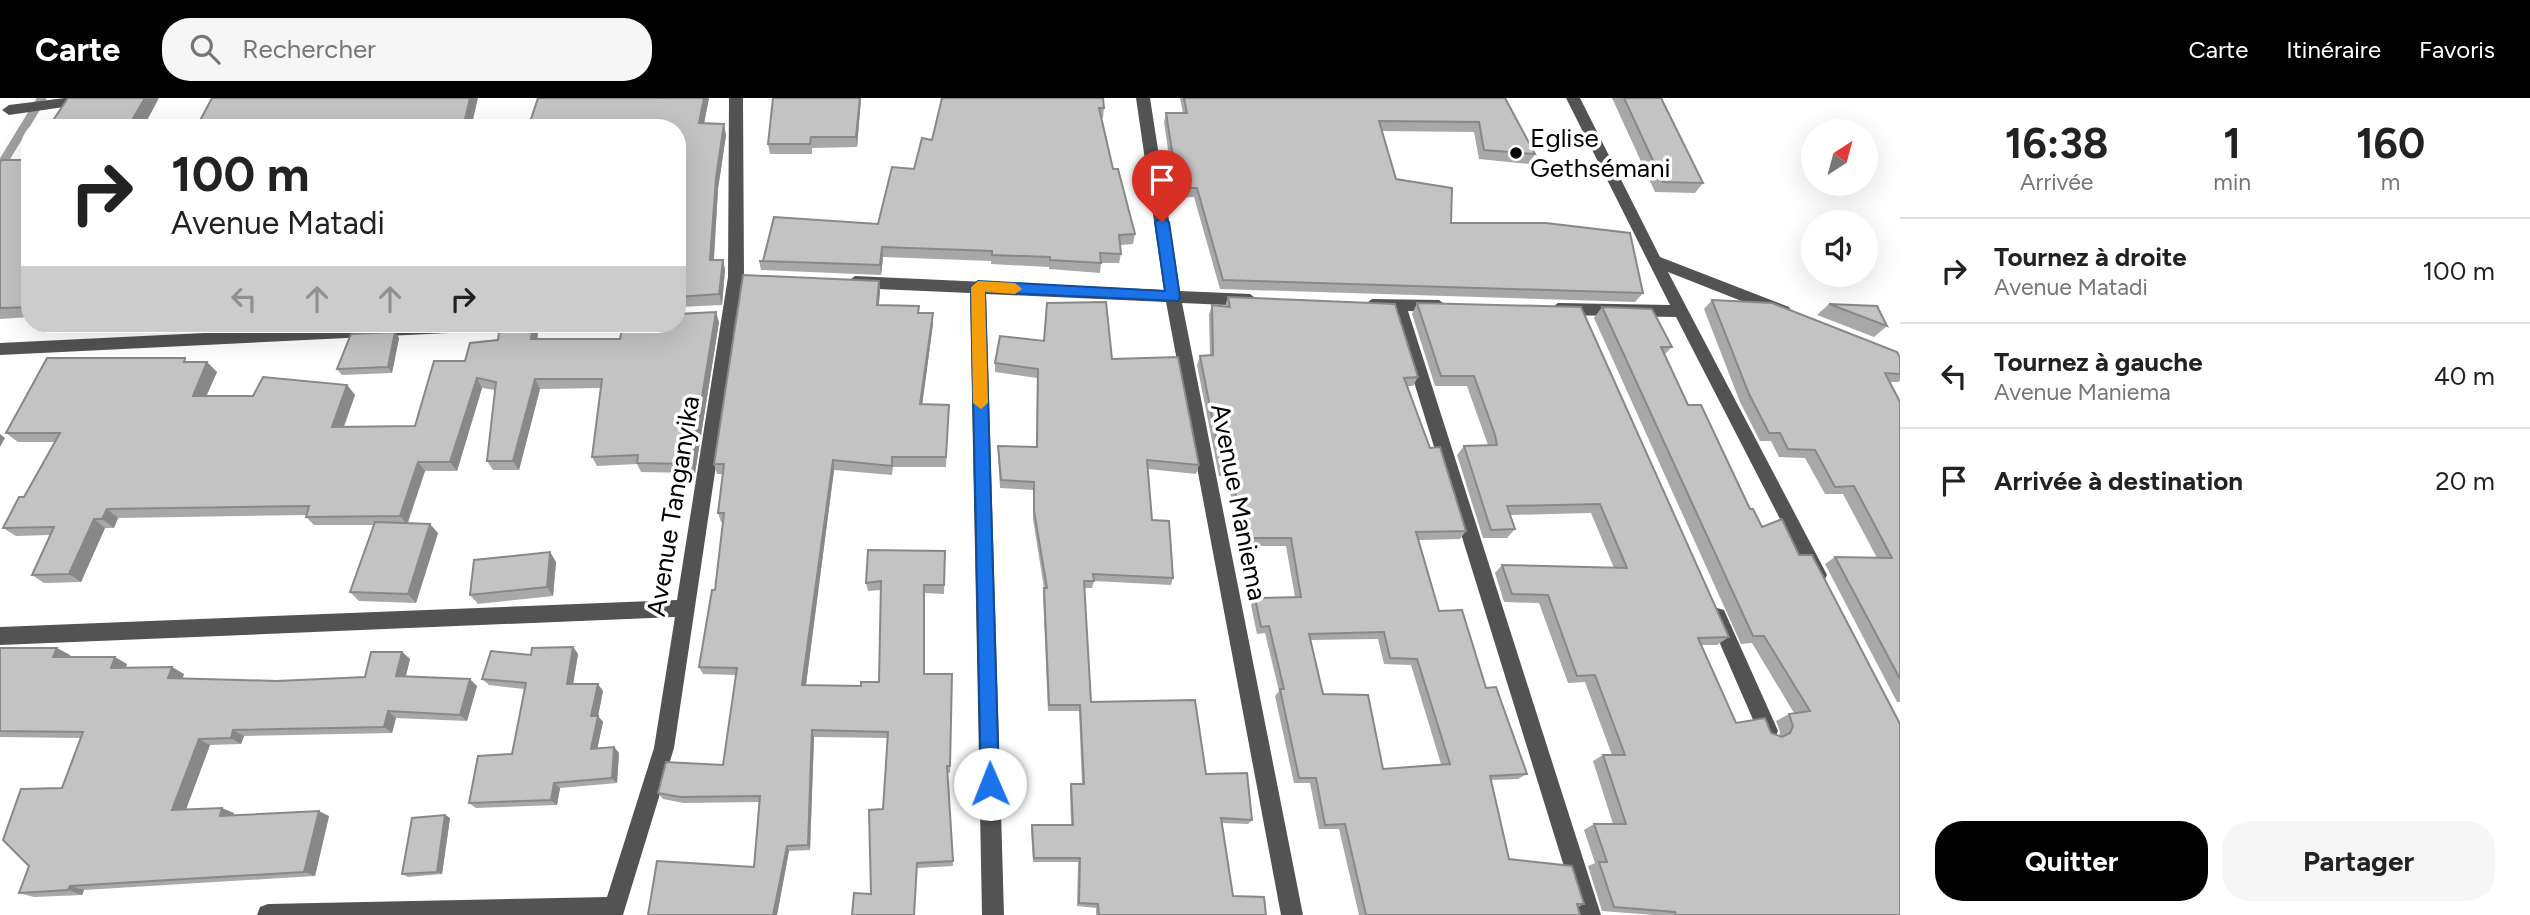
<!DOCTYPE html>
<html lang="fr">
<head>
<meta charset="utf-8">
<style>
	:root { --surface:#fff; --page:#f6f6f6; --text:#222; --muted:#767676; --line:#e0e0e0; --accent:#000 }
	body { margin:0; font-family:Figtree,sans-serif; background:var(--page); color:var(--text); height:100vh; display:flex; flex-direction:column; font-size:26px; white-space:nowrap }
	* { box-sizing:border-box; margin:0 }
	p { font-size:23px; color:var(--muted) }
	.icon { flex:none; width:38px; height:38px; fill:none; stroke:currentColor; stroke-width:2; stroke-linecap:round; stroke-linejoin:round }
	.map { position:relative; flex:1; overflow:hidden }
	.panel { display:flex; flex-direction:column; background:var(--surface); width:630px }
	.panel>* { flex:none }
	.top-card { position:absolute; left:21px; top:21px; width:665px; height:214px; border-radius:28px; box-shadow:0 7px 28px #0002; background:#fff; color:var(--text); overflow:hidden }
	.needle { width:46px; rotate:36deg }
	.controls { position:absolute; left:1801px; top:21px; display:grid; gap:14px }
	.controls a { display:grid; place-items:center; width:77px; height:77px; border-radius:50%; background:var(--surface); box-shadow:0 7px 28px #0002; font-size:35px }
	.pin { position:absolute; display:grid; place-items:center; width:60px; height:60px; color:#fff; margin:-72px -30px; border-radius:50% 50% 50% 0; rotate:-45deg; box-shadow:0 0 7px #0007 }
	.pin .icon { rotate:45deg }
	.me { position:absolute; width:77px; margin:-38px; rotate:359deg; stroke-linejoin:round; filter:drop-shadow(0 0 5px #0008) }
	.turn { display:flex; align-items:center; gap:24px; height:147px; padding:0 35px; font-size:32px }
	.turn .icon { width:91px; height:91px; stroke-width:2.5 }
	.turn b { display:block; font-size:49px; line-height:60px }
	.lanes { display:flex; align-items:center; height:66px; padding:0 35px; background:#0003; justify-content:center; gap:35px; direction:ltr }
	.lanes .off { opacity:.35 }
	.eta { display:flex; justify-content:space-evenly; align-items:center; height:119px; text-align:center }
	.eta b { font-size:42px; font-weight:700; line-height:49px }
	.action { display:flex; gap:14px; margin-top:auto; padding:14px 35px }
	.action a { flex:1; height:80px; border-radius:28px; background:var(--accent); color:#fff; font-size:28px; font-weight:700; line-height:80px; text-align:center }
	.action a+a { background:var(--page); color:var(--text) }
	ul { padding:0; list-style:none }
	li { display:flex; align-items:center; gap:21px; height:105px; padding:0 35px; border-top:2px solid var(--line) }
	li div { flex:1 }
	li b { display:block; font-size:26px }
	li em { font-style:normal }
	header { display:flex; align-items:center; gap:42px; box-sizing:border-box; height:98px; padding:0 35px; background:var(--accent); color:#fff }
	header strong { font-size:33px }
	nav { display:flex; gap:38px; margin-inline-start:auto; font-size:24px }
	.search { width:490px; height:63px; background:var(--page); display:flex; align-items:center; gap:18px; box-sizing:border-box; padding:0 24px; border-radius:28px; color:var(--muted); font-size:26px }
	main { display:flex; flex:1; min-height:0 }
	.map>svg:first-child { display:block }
	.lines { fill:none; stroke-linecap:round; stroke-linejoin:round }
	.stream { stroke:#a1a1a1; stroke-width:9 }
	.minor { fill:#535353; fill-rule:evenodd }
	.wall { fill:#a8a8a8; fill-rule:evenodd }
	.shaded-wall { fill:#888 }
	.building { fill:#c3c3c3; stroke:#888; stroke-width:2; fill-rule:evenodd }
	.route { fill:#1a73e8; stroke:#114b97; stroke-width:2 }
	.slow { fill:#f59e0b }
	.poi-dot { fill:#000; stroke:#fff; stroke-width:2.5 }
	.labels { text-anchor:middle; stroke-width:7; stroke-linejoin:round; paint-order:stroke }
	.poi-label { font-size:26px; fill:#000; stroke:#fff; text-anchor:start }
	.street-label { font-size:26px; fill:#000; stroke:#fff }
</style>
</head>
<body>
<header>
<strong>Carte</strong>
<div class="search"><svg class="icon" aria-label="search" viewBox="0 0 24 24"><circle cx="10" cy="10" r="6"/><path d="M15 15l6 6"/></svg>Rechercher</div>
<nav><a>Carte</a><a>Itinéraire</a><a>Favoris</a></nav>
</header>
<main>
<div class="map">
<svg width="1900" height="817" viewBox="0 0 1900 817">
	<rect width="100%" height="100%" fill="#fff"/>
	<g class="lines">
		<path class="stream" d="M0,69L42,0"/>
		<g class="minor">
			<path d="M65,0H105L98,4L9,17L2,12L9,7Z"/>
			<path d="M729,0H743L744,179L674,650L623,817H257L260,809L268,806L607,799L654,650L675,519L0,547V529L677,502L728,179Z"/>
			<path d="M1136,0H1150L1180,193L1250,196L1258,202L1250,208L1182,205L1303,817H1281L1166,204L986,196L1004,817H982L970,195L855,190L847,184L855,178L1164,192Z"/>
			<path d="M1566,0H1580L1660,159L1789,209L1791,213L1783,219L1777,217L1668,174L1824,471L1827,477L1824,483L1818,485L1812,483L1676,219L1558,217L1550,211L1558,205L1670,207Z"/>
			<path d="M1372,201L1439,202L1447,208L1439,214L1408,213L1601,817H1579L1392,213L1367,211L1364,207Z"/>
			<path d="M393,226H520L512,232L0,257V245Z"/>
			<path d="M1717,510L1724,512L1775,626L1778,633L1775,640L1768,643L1761,640L1708,518L1710,512Z"/>
		</g>
	</g>
	<g class="wall">
		<path d="M538,0H709L704,25L726,37L718,91L714,162H723L725,172L722,207L677,209V30Z"/>
		<path d="M861,0L857,49L812,50V56H770L768,46Z"/>
		<path d="M942,0L1104,10L1103,20H1101L1113,71L1135,136L1133,146L1120,147L1121,156L1119,165H1101L1100,175L1049,171V169L991,166V163L883,159L881,177L761,172L759,163H763L878,126L932,42Z"/>
		<path d="M1180,0H1505L1535,56L1529,66L1479,61L1474,34L1382,33L1396,81L1451,125L1643,195L1635,204L1220,191L1194,99L1175,100L1164,24L1166,15H1183Z"/>
		<path d="M1612,0H1661L1703,85L1695,95L1655,94Z"/>
		<path d="M30,56V219L0,221V64L26,62Z"/>
		<path d="M879,183L880,194L878,207L919,215H933V226L922,306L949,307L946,369H893L892,377L834,372L806,587L861,588L879,584L881,492L868,493L866,485L945,453L944,496L925,495L924,576H952L950,675L947,674L953,768L917,770L871,796L883,711L888,640L814,639L810,752L789,753L777,817H648L754,769L759,704L684,705L663,701L658,695L723,667L736,577L703,576L699,569L715,492L723,424H721L718,415L723,376H717L714,366Z"/>
		<path d="M1228,199L1418,279L1413,288H1408L1430,350L1466,433L1460,441L1419,442L1439,513L1486,590L1527,676L1518,681L1491,682L1509,761L1584,806L1578,809L1580,817H1359L1339,731H1319L1310,685H1294L1275,598L1279,593L1265,535L1257,536L1251,507L1255,500L1295,499L1286,448H1241L1227,379L1219,378L1197,267L1200,258H1210L1209,217L1212,207L1225,208ZM1378,541L1384,566L1411,567L1441,666L1383,671L1323,596L1310,542Z"/>
		<path d="M1712,202L1900,276V283L1898,284H1890L1900,304V604H1897L1825,466L1835,459L1877,460L1843,396H1825L1805,360L1779,359L1771,343H1760L1740,304L1704,211Z"/>
		<path d="M1417,205L1729,539L1717,547H1701L1736,625L1779,638L1780,634L1776,623L1789,616L1794,615L1752,545L1741,546L1594,220L1602,209L1672,249L1664,257L1900,817H1654L1602,813L1588,768L1595,765L1584,732L1594,726H1613L1593,663L1603,657H1612L1585,584L1568,585L1539,505L1504,504L1495,475L1502,467L1614,470L1591,415L1510,417L1515,431L1507,440H1483L1457,357L1464,348L1488,347L1467,288H1435L1412,216Z"/>
		<path d="M1829,206L1887,228L1874,239L1817,217Z"/>
		<path d="M719,224L695,375L641,374L637,366L597,368L592,359L601,290L540,291L519,372H493L487,363L495,292L482,290L457,373H425L408,425L438,435L416,505L359,503L350,494L374,427H314L306,419V417L118,420L114,430H105L81,484L44,485L32,477L50,437L16,438L3,430L24,399L55,344H18L6,335L189,264L217,274L206,298H253L347,287L355,297L344,329L415,328L465,263L498,242L538,231L537,241H620Z"/>
		<path d="M399,240L392,275L342,277L337,271Z"/>
		<path d="M1112,261L1199,367L1196,376L1148,371L1152,422L1173,480L1171,487L1094,483L1092,490H1084L1091,604L1206,676L1252,722L1248,726L1222,725L1233,798L1266,817H1096V810L1077,808L1078,764H1033L1031,732L1032,727H1071L1070,692L1071,686H1082L1079,613H1048L1043,497L1044,490L1033,421V392L1000,390L998,356V348L1036,349L1037,280L995,274V265Z"/>
		<path d="M550,454L556,464L553,498L478,506L470,497Z"/>
		<path d="M573,549L578,556L573,586L603,593L598,618L603,624L597,650L614,649L619,655L617,685L560,690L557,707L476,710L469,705L512,656L524,591L489,587L482,581L531,557Z"/>
		<path d="M0,550L70,557L69,559L127,566L126,570L184,576L182,581L277,583L365,579L402,554L410,561L406,578L477,588L467,623L396,620L392,635L244,638L241,646L210,647L186,711L234,715L233,718H329L315,778L84,792L82,797L34,799L19,795L81,640L0,639Z"/>
		<path d="M445,717L450,720L442,776L408,779L402,776Z"/>
	</g>
	<g class="shaded-wall">
		<path d="M145,0H159L143,30L128,29Z"/>
		<path d="M470,0H478L471,30H463Z"/>
		<path d="M704,0H709L702,36L699,25Z"/>
		<path d="M860,0H861L857,49L856,39Z"/>
		<path d="M724,26L726,37L718,91L713,172L710,162L716,80Z"/>
		<path d="M882,149L883,159L881,177L880,167Z"/>
		<path d="M723,162L725,172L722,207L719,196Z"/>
		<path d="M879,183L880,194L878,217L877,207Z"/>
		<path d="M716,214L719,224L695,375L691,366Z"/>
		<path d="M933,215V226L921,316L920,306Z"/>
		<path d="M533,226H536L538,231L537,251L531,241Z"/>
		<path d="M395,234L399,240L392,275L388,269Z"/>
		<path d="M207,264L217,274L202,308L193,298Z"/>
		<path d="M477,280L482,290L457,373L450,364Z"/>
		<path d="M535,281L540,291L519,372L513,363Z"/>
		<path d="M347,287L355,297L340,338L332,329Z"/>
		<path d="M0,336L5,340L0,349Z"/>
		<path d="M833,362L834,372L805,594L802,587Z"/>
		<path d="M418,364L425,373L407,426L400,418Z"/>
		<path d="M107,411L118,420L114,430L102,421Z"/>
		<path d="M94,421L105,430L81,484L69,476Z"/>
		<path d="M430,426L438,435L416,505L408,496Z"/>
		<path d="M550,454L556,464L553,498L547,489Z"/>
		<path d="M573,549L578,556L572,593L567,586Z"/>
		<path d="M57,550L70,557L66,566L53,559Z"/>
		<path d="M402,554L410,561L404,585L396,578Z"/>
		<path d="M115,559L127,566L123,577L111,570Z"/>
		<path d="M172,569L184,576L180,587L168,580Z"/>
		<path d="M470,581L477,588L467,623L460,617Z"/>
		<path d="M598,586L603,593L598,618L603,624L596,657L591,651V618Z"/>
		<path d="M388,613L396,620L392,635L384,629Z"/>
		<path d="M233,632L244,638L241,646L231,640Z"/>
		<path d="M812,632L814,639L810,752L808,747Z"/>
		<path d="M199,641L210,647L184,717L172,712Z"/>
		<path d="M614,649L619,655L617,685L612,680Z"/>
		<path d="M554,685L560,690L557,707L551,702Z"/>
		<path d="M222,710L234,715L231,723L220,718Z"/>
		<path d="M319,713L329,718L315,778L304,774Z"/>
		<path d="M445,717L450,720L442,776L437,774Z"/>
		<path d="M787,748L789,753L777,817H773Z"/>
		<path d="M70,788L84,792L82,797L68,792Z"/>
	</g>
	<g class="building">
		<path d="M68,0H145L128,29L48,30Z"/>
		<path d="M212,0H470L463,30H196Z"/>
		<path d="M538,0H704L699,25L724,26L716,80L710,162H723L719,196L677,199V30H528Z"/>
		<path d="M773,0H860L856,39H811L810,46H768Z"/>
		<path d="M942,0H1103L1104,10H1099L1113,71H1118L1135,136L1119,137L1121,156L1100,155L1101,165L1050,162V159L992,157V153L882,149L880,167L759,163H763L774,119L878,126L892,69L914,71L922,40L932,42Z"/>
		<path d="M1184,0H1505L1535,56L1484,52L1479,24L1379,23L1396,81L1452,90L1451,125H1546L1630,135L1643,195L1223,182L1197,90H1178L1166,15H1187Z"/>
		<path d="M1624,0H1661L1703,85L1663,84Z"/>
		<path d="M30,56V209L0,210V64L2,62H26Z"/>
		<path d="M743,177L879,183L877,207L919,208L918,215H933L920,306L949,307L946,359H892V368L833,362L802,587L861,588V584H879L881,483L866,485L868,452L945,453L944,487H924V576H952L950,668H947L953,763L917,765L914,817H852L854,795L871,796L869,712L883,711L888,634L812,632L808,747L787,748L773,817H648L657,763L754,769L760,698L680,699L658,695L666,664L723,667L737,570L699,569L712,492H715L724,415H718L724,366H714Z"/>
		<path d="M1228,199L1395,206L1418,279L1404,280L1430,350L1440,349L1466,433L1416,434L1439,513L1462,512L1486,590L1496,589L1527,676L1490,678L1509,761L1572,768L1584,806H1577L1580,817H1366L1345,726L1325,727L1316,680H1299L1280,591H1284L1269,528L1261,529L1255,500L1301,499L1291,440H1245L1230,370H1222L1200,258L1213,257L1212,207L1230,209ZM1384,534L1390,560L1417,561L1450,666L1383,671L1368,597L1323,596L1309,536Z"/>
		<path d="M1712,202L1772,205L1897,254L1900,260V276L1885,275L1900,304V581L1835,459L1892,460L1854,388L1835,389L1815,352L1788,351L1780,335H1769L1749,296Z"/>
		<path d="M1106,204L1112,261L1178,259L1199,367L1147,362L1152,422L1169,423L1173,480L1093,476L1094,483H1084L1091,604L1195,602L1206,676L1247,675L1252,722L1221,720L1233,798L1264,799L1266,817H1099L1098,806L1079,805L1080,760H1034L1032,727H1073L1071,686H1084L1080,607H1049L1044,490H1047L1034,413V384L1001,382L998,348L1037,349L1038,271L995,265L1000,238L1044,243L1047,205Z"/>
		<path d="M1417,205L1581,209L1729,539L1698,540L1736,625L1765,620L1771,635L1782,639L1790,635L1793,628L1789,616L1810,613L1764,538H1753L1602,209L1652,211L1672,249H1661L1688,307H1701L1750,411H1753L1762,429L1782,421L1799,457H1812L1900,626V817H1676L1675,814L1614,809L1599,764H1607L1594,726H1626L1603,657H1625L1595,577L1577,578L1548,497L1512,496L1502,467L1627,470L1600,406L1507,408L1515,431L1491,432L1464,348L1497,347L1495,337L1474,278H1441Z"/>
		<path d="M1829,206L1877,208L1887,228Z"/>
		<path d="M716,214L691,366L637,365L638,357L592,359L602,281H535L513,363H487L496,284L477,280L450,364H418L400,418L306,419L309,408L107,411L102,421H94L69,476L32,477L54,429L3,430L19,399H24L60,335H6L47,260H185L184,264H207L193,298H253L263,279L347,287L332,329L415,328L434,263H465L470,245L498,242L500,226H533L531,241H620L623,226H677V216Z"/>
		<path d="M395,234L388,269L337,271L351,236Z"/>
		<path d="M375,424L430,426L408,496L350,494Z"/>
		<path d="M550,454L547,489L470,497L474,462Z"/>
		<path d="M573,549L567,586H598L591,618H598L591,651L614,649L612,680L554,685L551,702L469,705L478,658L512,656L526,585L482,581L491,553L531,557L532,550Z"/>
		<path d="M0,550H57L53,559H115L111,570L172,569L168,580L277,583L365,579L371,554H402L396,578L470,581L460,617L388,613L384,629L233,632L231,640L199,641L172,712L222,710L220,718L319,713L304,774L70,788L68,792L19,795L29,768L3,742L21,691L62,690L83,634L0,633Z"/>
		<path d="M445,717L437,774L402,776L412,720Z"/>
	</g>
	<path class="route" d="M1162,119L1169,124L1180,199L1178,203L985,194L999,686L996,692L990,695L983,692L981,686L971,189L978,183L1165,193L1155,124Z"/>
	<path class="slow" d="M978,183L1015,185L1022,191L1015,196L985,194L988,305L981,311L973,305L971,189Z"/>
	<circle class="poi-dot" cx="1516" cy="55" r="7"/>
	<g class="labels">
		<g class="poi-label">
			<text x="1530" y="49">Eglise<tspan x="1530" dy="30">Gethsémani</tspan></text>
		</g>
		<g class="street-label">
			<text transform="translate(1239 404) rotate(79)" y="9">Avenue Maniema</text>
			<text transform="translate(673 408) rotate(-81)" y="9">Avenue Tanganyika</text>
		</g>
	</g>
</svg>
<div class="controls">
<a><svg class="needle" viewBox="-14 -14 28 28"><path d="M0-13l5 13h-10z" fill="#e53935"/><path d="M0 13l5-13h-10z" fill="#767676"/></svg></a>
<a><svg class="icon" aria-label="sound" viewBox="0 0 24 24"><path d="M4 9h4l5-4v14l-5-4H4zM17 9q2 3 0 6"/></svg></a>
</div>
<div class="pin" style="left:1162px;top:124px;background:#d93025"><svg class="icon" aria-label="arrive" viewBox="0 0 24 24"><path d="M6 21V4h12l-3 4 3 4H6"/></svg></div>
<svg class="me" style="left:990px;top:686px" viewBox="-20 -20 40 40"><circle r="19" fill="#fff"/><path d="M0-13L10 11 0 6-10 11z" fill="#1a73e8"/></svg>
<div class="top-card">
<div class="turn"><svg class="icon" aria-label="right" viewBox="0 0 24 24"><path d="M7 20v-9h11M14 6l5 5-5 5"/></svg><div><b>100 m</b>Avenue Matadi</div></div>
<div class="lanes"><svg class="icon off" aria-label="left" viewBox="0 0 24 24"><path d="M17 20v-9H6M10 6l-5 5 5 5"/></svg><svg class="icon off" aria-label="ahead" viewBox="0 0 24 24"><path d="M12 20V5M6 11l6-6 6 6"/></svg><svg class="icon off" aria-label="ahead" viewBox="0 0 24 24"><path d="M12 20V5M6 11l6-6 6 6"/></svg><svg class="icon" aria-label="right" viewBox="0 0 24 24"><path d="M7 20v-9h11M14 6l5 5-5 5"/></svg></div>
</div>
</div>
<section class="panel">
<div class="eta">
<div><b>16:38</b><p>Arrivée</p></div>
<div><b>1</b><p>min</p></div>
<div><b>160</b><p>m</p></div>
</div>
<ul>
<li><svg class="icon" aria-label="right" viewBox="0 0 24 24"><path d="M7 20v-9h11M14 6l5 5-5 5"/></svg><div><b>Tournez à droite</b><p>Avenue Matadi</p></div><em>100 m</em></li>
<li><svg class="icon" aria-label="left" viewBox="0 0 24 24"><path d="M17 20v-9H6M10 6l-5 5 5 5"/></svg><div><b>Tournez à gauche</b><p>Avenue Maniema</p></div><em>40 m</em></li>
<li><svg class="icon" aria-label="arrive" viewBox="0 0 24 24"><path d="M6 21V4h12l-3 4 3 4H6"/></svg><div><b>Arrivée à destination</b></div><em>20 m</em></li>
</ul>
<div class="action"><a>Quitter</a><a>Partager</a></div>
</section>
</main>
</body>
</html>
